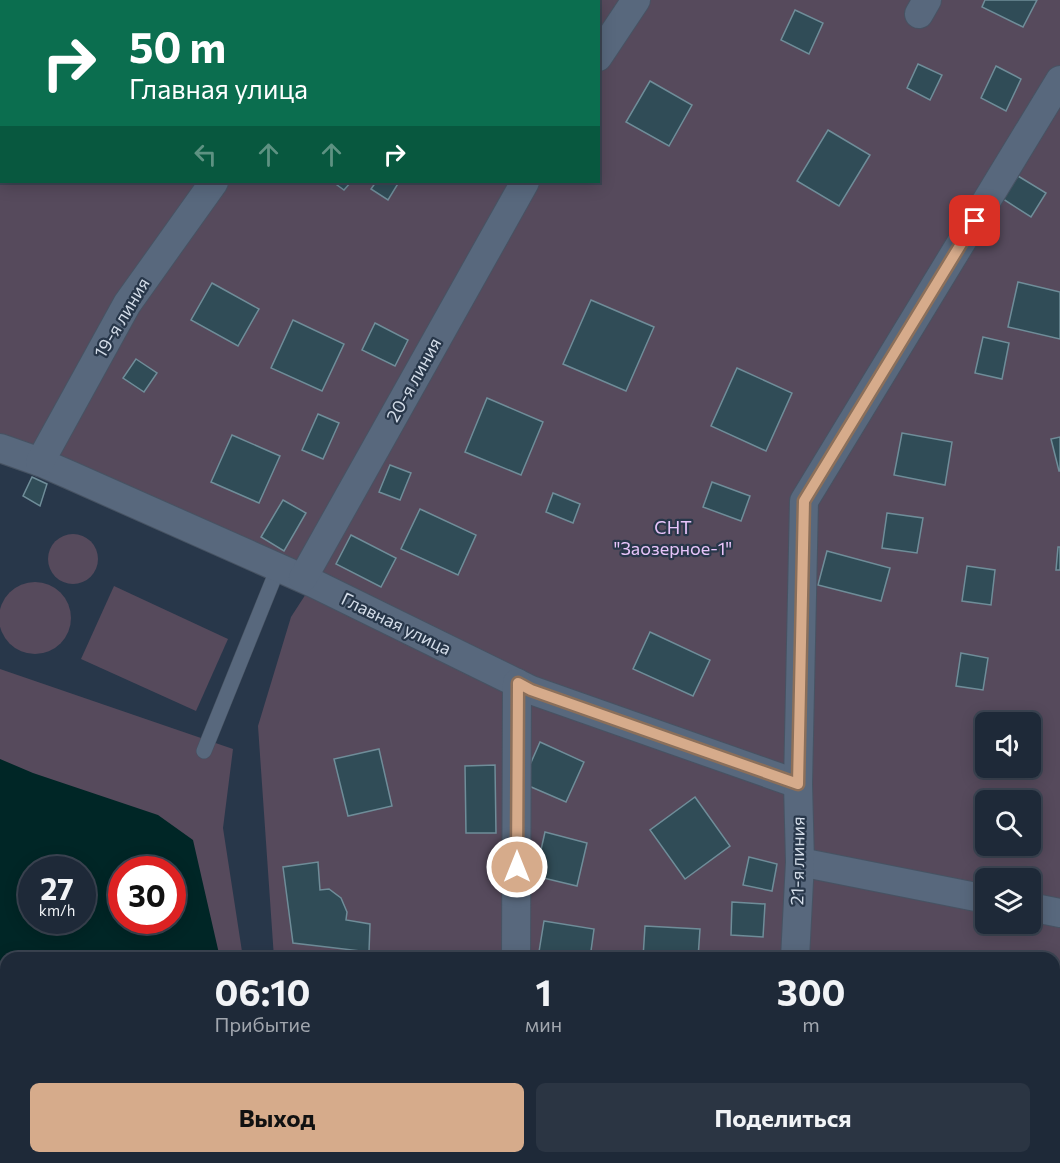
<!DOCTYPE html>
<html lang="ru">
<head>
<meta charset="utf-8">
<style>
	:root { --surface:#1e2938; --page:#2b3543; --text:#f1f3f6; --muted:#a1a6ae; --line:#3c4553; --accent:#d6ab8b }
	body { margin:0; font-family:Commissioner,sans-serif; background:var(--page); color:var(--text); height:100vh; display:flex; flex-direction:column; font-size:22px; white-space:nowrap }
	* { box-sizing:border-box; margin:0 }
	p { font-size:20px; color:var(--muted) }
	.icon { flex:none; width:33px; height:33px; fill:none; stroke:currentColor; stroke-width:2; stroke-linecap:round; stroke-linejoin:round }
	.map { position:relative; flex:1; overflow:hidden }
	.sheet { position:absolute; left:0px; top:952px; width:1060px; height:212px; display:flex; flex-direction:column; background:var(--surface); border-radius:18px 18px 0 0; box-shadow:0 3px 15px #0003,0 0 0 2px var(--line) }
	.sheet>* { flex:none }
	.top-card { position:absolute; left:0px; top:0px; width:600px; height:183px; box-shadow:0 3px 15px #0003,0 0 0 2px var(--line); background:#0b6e4f; color:#fff; overflow:hidden }
	.buttons { position:absolute; left:975px; top:712px; display:grid; gap:12px }
	.buttons a { display:grid; place-items:center; width:66px; height:66px; border-radius:9px; background:var(--surface); box-shadow:0 3px 15px #0003,0 0 0 2px var(--line); font-size:30px }
	.speed { position:absolute; left:18px; top:856px; display:flex; gap:12px; font-size:30px; font-weight:700; text-align:center }
	.speed>* { display:grid; place-content:center; width:78px; height:78px; border-radius:50%; background:var(--surface); box-shadow:0 3px 15px #0003,0 0 0 2px var(--line); line-height:1 }
	.speed small { font-size:15px; font-weight:400 }
	.speed .limit { border:9px solid #d22; background:#fff; color:#111 }
	.pin { position:absolute; display:grid; place-items:center; width:51px; height:51px; color:#fff; margin:-26px; border-radius:12px; box-shadow:0 3px 9px #0006 }
	.me { position:absolute; width:66px; margin:-33px; rotate:0deg; stroke-linejoin:round; filter:drop-shadow(0 0 4px #0008) }
	.turn { display:flex; align-items:center; gap:21px; height:126px; padding:0 30px; font-size:27px }
	.turn .icon { width:78px; height:78px; stroke-width:2.5 }
	.turn b { display:block; font-size:42px; line-height:51px }
	.lanes { display:flex; align-items:center; height:57px; padding:0 30px; background:#0003; justify-content:center; gap:30px; direction:ltr }
	.lanes .off { opacity:.35 }
	.eta { display:flex; justify-content:space-evenly; align-items:center; height:102px; text-align:center }
	.eta b { font-size:36px; font-weight:700; line-height:42px }
	.action { display:flex; gap:12px; margin-top:auto; padding:12px 30px }
	.action a { flex:1; height:69px; border-radius:9px; background:var(--accent); color:#111; font-size:24px; font-weight:700; line-height:69px; text-align:center }
	.action a+a { background:var(--page); color:var(--text) }
	.map>svg:first-child { display:block }
	.green { fill:#564a5c; fill-rule:evenodd }
	.water { fill:#002626; fill-rule:evenodd }
	.building { fill:#304c57; stroke:#6f8d99; stroke-width:1.5 }
	.lines { fill:none; stroke-linecap:round; stroke-linejoin:round }
	.lane-casing { stroke:#475363; stroke-width:16 }
	.street-casing { stroke:#475363; stroke-width:30 }
	.lane { stroke:#58687d; stroke-width:15 }
	.street { stroke:#58687d; stroke-width:28 }
	.route-casing { stroke:#8b6f5a; stroke-width:15 }
	.route { stroke:#d6ab8b; stroke-width:10 }
	.labels { text-anchor:middle; stroke-width:4.5; stroke-linejoin:round; paint-order:stroke }
	.street-label { font-size:18px; fill:#d3dce8; stroke:#28374a }
	.park-label { font-size:18px; fill:#e7c4fa; stroke:#28374a }
</style>
</head>
<body>
<div class="map">
<svg width="1060" height="1163" viewBox="0 0 1060 1163">
	<rect width="100%" height="100%" fill="#28374a"/>
	<g class="green">
		<path d="M0,0H1060V1163H296V1158H1054V958H274L258,726L291,617L313,583L0,448ZM2,2H598V182H2ZM986,723H1030V768H986ZM986,801H1030V846H986ZM986,879H1030V924H986Z"/>
		<circle cx="73" cy="559" r="25"/>
		<circle cx="35" cy="618" r="36"/>
		<path d="M114,586L228,639L196,711L81,659Z"/>
		<path d="M0,669L233,749L223,828L243,958H6V1158H275V1163H0ZM32,870H82V921H32ZM122,870H172V921H122Z"/>
	</g>
	<g class="water">
		<path d="M0,759L33,773L158,815L193,840L220,958H6V1071L0,1070ZM32,870H82V921H32ZM122,870H172V921H122Z"/>
		<path d="M185,1158H243L244,1163H185Z"/>
	</g>
	<g class="building">
		<path d="M72,0H154L153,2H74Z"/>
		<path d="M375,0H402L404,2H374Z"/>
		<path d="M985,0H1037L1023,27L982,7Z"/>
		<path d="M795,10L823,23L809,54L781,40Z"/>
		<path d="M918,64L942,75L930,100L907,88Z"/>
		<path d="M996,66L1021,79L1006,111L981,98Z"/>
		<path d="M650,81L692,105L669,146L626,122Z"/>
		<path d="M828,130L870,155L839,206L797,181Z"/>
		<path d="M1018,176L1046,193L1031,217L1003,199Z"/>
		<path d="M333,182H351L344,190Z"/>
		<path d="M376,182H399L388,200L371,189Z"/>
		<path d="M1018,282L1060,292V339L1008,327Z"/>
		<path d="M212,283L259,309L238,346L191,320Z"/>
		<path d="M591,300L654,327L626,391L563,364Z"/>
		<path d="M293,320L344,344L322,391L271,368Z"/>
		<path d="M375,323L408,340L395,366L362,350Z"/>
		<path d="M983,337L1009,343L1002,379L975,373Z"/>
		<path d="M136,359L157,373L144,392L123,378Z"/>
		<path d="M737,368L792,393L766,451L711,426Z"/>
		<path d="M487,398L543,422L521,475L465,452Z"/>
		<path d="M318,414L339,423L323,459L302,450Z"/>
		<path d="M902,433L952,442L945,485L894,475Z"/>
		<path d="M232,435L280,456L259,503L211,482Z"/>
		<path d="M1060,437V471H1059L1051,439Z"/>
		<path d="M390,465L411,473L400,500L379,492Z"/>
		<path d="M32,477L47,484L40,506L23,496Z"/>
		<path d="M712,482L750,496L741,521L703,507Z"/>
		<path d="M553,493L580,504L573,523L546,512Z"/>
		<path d="M283,500L306,513L284,551L261,537Z"/>
		<path d="M420,509L476,535L458,575L401,549Z"/>
		<path d="M887,513L923,518L917,553L882,548Z"/>
		<path d="M351,535L396,558L381,587L336,564Z"/>
		<path d="M1058,547H1060V570H1056Z"/>
		<path d="M827,551L890,568L881,601L818,585Z"/>
		<path d="M967,566L995,570L991,605L962,601Z"/>
		<path d="M650,632L710,660L693,696L633,669Z"/>
		<path d="M961,653L988,658L983,690L956,686Z"/>
		<path d="M540,742L584,762L566,802L522,783Z"/>
		<path d="M379,749L392,806L348,816L334,759Z"/>
		<path d="M495,765L496,833H466L465,766Z"/>
		<path d="M695,797L730,846L685,879L650,830Z"/>
		<path d="M545,832L587,843L577,886L535,876Z"/>
		<path d="M749,857L777,864L772,891L743,885Z"/>
		<path d="M318,862L320,890L329,889L341,898L347,912L346,920L370,924L369,952L293,943L283,867Z"/>
		<path d="M732,902L765,904L763,937L731,935Z"/>
		<path d="M544,921L594,929L590,958H538Z"/>
		<path d="M645,926L700,929L698,958H643Z"/>
		<rect x="385" y="1158" width="61" height="5"/>
		<path d="M679,1158H724L723,1163H679Z"/>
	</g>
	<g class="lines">
		<g class="lane-casing">
			<path id="lane" d="M204,751L278,568"/>
		</g>
		<g class="street-casing">
			<g id="street">
				<path d="M32,2L33,0"/>
				<path d="M337,2L338,0"/>
				<path d="M919,14L927,0"/>
				<path d="M0,49L2,47"/>
				<path d="M598,57L636,0"/>
				<path d="M0,448L40,462L70,475L313,583L531,690L798,784"/>
				<path d="M40,462L127,304L214,182"/>
				<path d="M303,578L525,182"/>
				<path d="M800,862L986,899"/>
				<path d="M1030,907L1060,913"/>
				<path d="M516,958L517,683"/>
				<path d="M795,958L800,862L798,784L804,501L1060,80"/>
				<path d="M515,1163L516,1158"/>
				<path d="M787,1163V1158"/>
			</g>
		</g>
		<use href="#lane" class="lane"/>
		<use href="#street" class="street"/>
	</g>
	<g class="lines">
		<g class="route-casing">
			<path id="route" d="M517,867L518,683L531,690L798,784L804,501L975,221"/>
		</g>
		<use href="#route" class="route"/>
	</g>
	<g class="labels">
		<g class="street-label">
			<text transform="translate(122 318) rotate(-59)" y="6">19-я линия</text>
			<text transform="translate(414 380) rotate(-61)" y="6">20-я линия</text>
			<text transform="translate(396 624) rotate(26)" y="6">Главная улица</text>
			<text transform="translate(798 861) rotate(-89)" y="6">21-я линия</text>
		</g>
		<g class="park-label">
			<text x="673" y="534">СНТ<tspan x="673" dy="21">"Заозерное-1"</tspan></text>
		</g>
	</g>
</svg>
<div class="buttons">
<a><svg class="icon" aria-label="sound" viewBox="0 0 24 24"><path d="M4 9h4l5-4v14l-5-4H4zM17 9q2 3 0 6"/></svg></a>
<a><svg class="icon" aria-label="search" viewBox="0 0 24 24"><circle cx="10" cy="10" r="6"/><path d="M15 15l6 6"/></svg></a>
<a><svg class="icon" aria-label="layers" viewBox="0 0 24 24"><path d="M12 4l9 5-9 5-9-5zM3 14l9 5 9-5"/></svg></a>
</div>
<div class="speed"><div>27<small>km/h</small></div><div class="limit">30</div></div>
<div class="pin" style="left:975px;top:221px;background:#d93025"><svg class="icon" aria-label="arrive" viewBox="0 0 24 24"><path d="M6 21V4h12l-3 4 3 4H6"/></svg></div>
<svg class="me" style="left:517px;top:867px" viewBox="-20 -20 40 40"><circle r="17" fill="#d6ab8b" stroke="#fff" stroke-width="3"/><path d="M0-11L8 9 0 5-8 9z" fill="#fff"/></svg>
<div class="top-card">
<div class="turn"><svg class="icon" aria-label="right" viewBox="0 0 24 24"><path d="M7 20v-9h11M14 6l5 5-5 5"/></svg><div><b>50 m</b>Главная улица</div></div>
<div class="lanes"><svg class="icon off" aria-label="left" viewBox="0 0 24 24"><path d="M17 20v-9H6M10 6l-5 5 5 5"/></svg><svg class="icon off" aria-label="ahead" viewBox="0 0 24 24"><path d="M12 20V5M6 11l6-6 6 6"/></svg><svg class="icon off" aria-label="ahead" viewBox="0 0 24 24"><path d="M12 20V5M6 11l6-6 6 6"/></svg><svg class="icon" aria-label="right" viewBox="0 0 24 24"><path d="M7 20v-9h11M14 6l5 5-5 5"/></svg></div>
</div>
<section class="sheet">
<div class="eta">
<div><b>06:10</b><p>Прибытие</p></div>
<div><b>1</b><p>мин</p></div>
<div><b>300</b><p>m</p></div>
</div>
<div class="action"><a>Выход</a><a>Поделиться</a></div>
</section>
</div>
</body>
</html>
